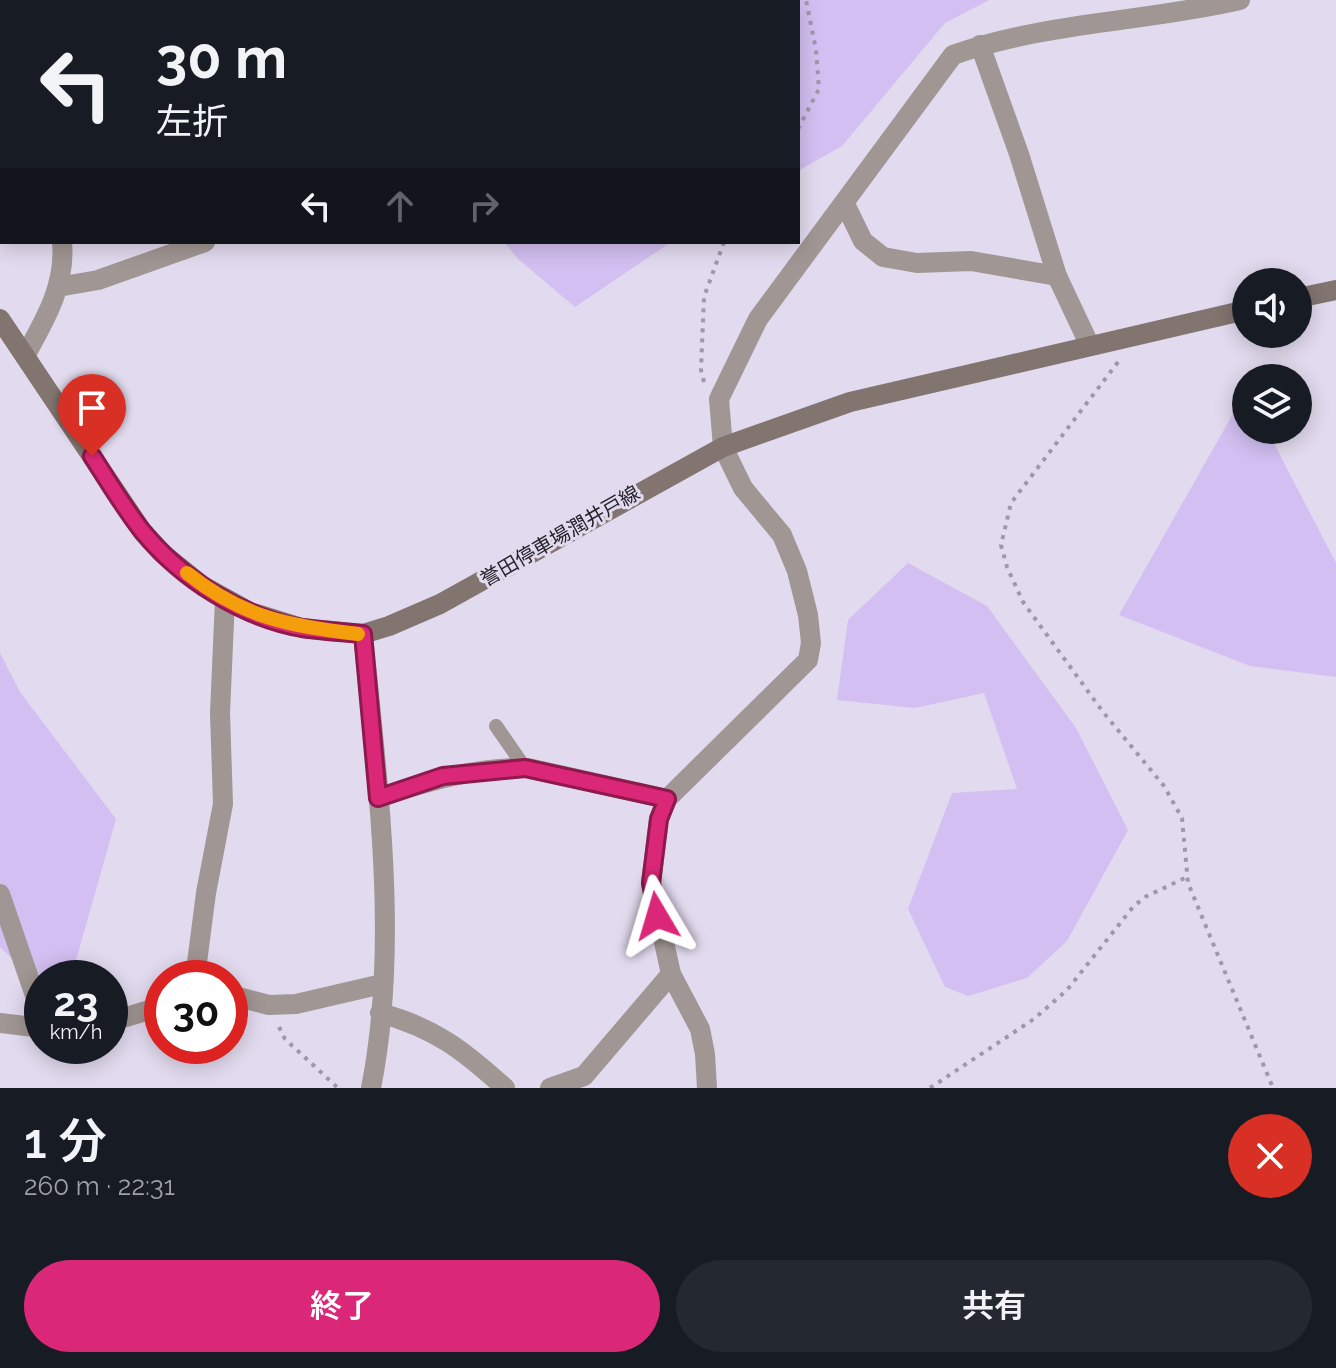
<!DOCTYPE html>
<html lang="ja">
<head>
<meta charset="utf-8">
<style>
	:root { --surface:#171b24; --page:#242831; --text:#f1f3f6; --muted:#9ea1a6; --accent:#db2777 }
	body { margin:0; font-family:Raleway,"Noto Sans JP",sans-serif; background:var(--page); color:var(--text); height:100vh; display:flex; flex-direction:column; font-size:30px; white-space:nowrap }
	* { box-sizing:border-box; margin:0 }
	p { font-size:26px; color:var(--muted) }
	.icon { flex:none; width:44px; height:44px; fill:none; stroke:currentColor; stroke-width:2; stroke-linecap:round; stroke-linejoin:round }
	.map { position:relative; height:1088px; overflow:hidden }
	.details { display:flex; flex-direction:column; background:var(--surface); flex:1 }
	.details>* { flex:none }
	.guide { position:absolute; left:0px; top:0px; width:800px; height:244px; box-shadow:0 4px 20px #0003; background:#171b24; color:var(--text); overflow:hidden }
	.fabs { position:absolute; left:1232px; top:268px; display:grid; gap:16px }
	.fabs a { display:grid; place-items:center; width:80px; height:80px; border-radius:50%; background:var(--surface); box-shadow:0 4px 20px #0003; font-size:40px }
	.speed { position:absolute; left:24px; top:960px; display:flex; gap:16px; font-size:40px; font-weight:700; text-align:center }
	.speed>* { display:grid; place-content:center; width:104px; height:104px; border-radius:50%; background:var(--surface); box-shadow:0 4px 20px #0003; line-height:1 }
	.speed small { font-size:20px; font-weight:400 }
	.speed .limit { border:12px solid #d22; background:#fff; color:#111 }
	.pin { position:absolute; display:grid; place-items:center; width:68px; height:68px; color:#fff; margin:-82px -34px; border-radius:50% 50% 50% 0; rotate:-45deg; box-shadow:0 0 8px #0007 }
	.pin .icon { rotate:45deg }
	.me { position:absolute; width:88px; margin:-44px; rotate:353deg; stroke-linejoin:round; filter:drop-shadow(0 0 6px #0008) }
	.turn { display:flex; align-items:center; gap:28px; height:168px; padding:0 24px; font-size:36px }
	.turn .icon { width:104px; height:104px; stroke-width:2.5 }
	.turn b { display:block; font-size:56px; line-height:68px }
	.lanes { display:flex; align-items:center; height:76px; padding:0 24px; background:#0003; justify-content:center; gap:40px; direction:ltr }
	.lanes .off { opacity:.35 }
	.round { display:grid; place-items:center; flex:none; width:84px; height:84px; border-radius:42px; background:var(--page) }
	.headline { display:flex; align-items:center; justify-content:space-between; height:136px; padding:0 24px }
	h1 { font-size:48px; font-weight:600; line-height:60px }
	.action { display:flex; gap:16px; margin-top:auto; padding:16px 24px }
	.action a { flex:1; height:92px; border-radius:48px; background:var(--accent); color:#fff; font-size:32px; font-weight:600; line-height:92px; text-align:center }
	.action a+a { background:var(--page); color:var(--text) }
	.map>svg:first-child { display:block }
	.green { fill:#d3bff1 }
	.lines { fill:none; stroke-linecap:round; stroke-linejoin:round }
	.path { stroke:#9f98a8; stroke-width:4; stroke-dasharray:4 6; stroke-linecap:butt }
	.service { stroke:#a09693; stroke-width:14 }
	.minor { stroke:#a09693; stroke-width:20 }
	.tertiary { stroke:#a09693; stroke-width:20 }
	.secondary { stroke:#82746f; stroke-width:20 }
	.route-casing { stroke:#8e194d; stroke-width:20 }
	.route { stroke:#db2777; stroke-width:14 }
	.slow { stroke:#f59e0b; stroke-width:14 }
	.labels { text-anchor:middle; stroke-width:6; stroke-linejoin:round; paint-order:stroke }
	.street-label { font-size:20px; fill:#26232a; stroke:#e2daee }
</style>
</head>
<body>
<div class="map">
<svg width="1336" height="1088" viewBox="0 0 1336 1088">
	<rect width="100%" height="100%" fill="#e2daee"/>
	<g class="green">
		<path d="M224,0H599L600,2H227Z"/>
		<path d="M644,0H989L945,23L842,146L798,171V2H640Z"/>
		<path d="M504,242H671L575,307L518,259Z"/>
		<path d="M1238,405L1246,410V430H1267L1336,563V677L1250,666L1119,615Z"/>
		<path d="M908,563L987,606L1076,728L1128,830L1067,941L1027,978L968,996L945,987L908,909L952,793L1017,789L984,693L915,708L837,700L848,620Z"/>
		<path d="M0,653L20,692L116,819L71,978H42V988L0,947Z"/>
	</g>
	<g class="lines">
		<g class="path">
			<path d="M798,129L819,89L816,50L806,0"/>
			<path d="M1118,362L1011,503L1001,545L1007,567L1023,602L1103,712L1164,786L1182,818L1188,883L1273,1088"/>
			<path d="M704,382L701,370L704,297L724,242"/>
			<path d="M279,1027L285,1039L338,1088"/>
			<path d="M930,1088L1034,1019L1067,990L1133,907L1145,897L1187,877"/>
		</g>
		<path class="service" d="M496,726L525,768"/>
		<g class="minor">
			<path d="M980,45L1019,154L1057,276L1090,346"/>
			<path d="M0,113L2,114"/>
			<path d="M845,204L863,241L883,257L917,263L971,261L1057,276"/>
			<path d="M58,287L98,280L205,242"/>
			<path d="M25,356C45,320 66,285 62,242"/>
			<path d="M378,798C427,781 476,767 528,768L667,799"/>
			<path d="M0,894L42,1016"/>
			<path d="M195,978L206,893L223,804L220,713L225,599"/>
			<path d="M230,995L269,1005L296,1004L382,984"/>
			<path d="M380,1013C435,1028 463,1050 505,1088"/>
			<path d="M110,1022L162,1006"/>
			<path d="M0,1023L42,1028"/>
			<path d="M550,1088L584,1076L671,974"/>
			<path d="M707,1088L705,1054L700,1029L671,974L651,883L659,819L667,799L808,660L811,643L808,615L797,571L782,535L743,488L723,447L719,399L758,319L953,55C1045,22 1145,22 1240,0"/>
		</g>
		<path class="tertiary" d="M363,634C377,781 400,942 371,1088"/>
		<g class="secondary">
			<path d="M1298,298L1336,290"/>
			<path d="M0,319L142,531L163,554L203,586L250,612L302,628L363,634L389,626L440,604L723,447L850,402L1246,310"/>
		</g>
	</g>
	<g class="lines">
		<g class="route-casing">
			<path id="route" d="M92,456C108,481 124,508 143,532C182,579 241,617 302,628C322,631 343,632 363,634L378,798L443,776L525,768L667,799L659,819L651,883L657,916"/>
		</g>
		<use href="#route" class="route"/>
		<path class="slow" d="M187,573C243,618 290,626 358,634"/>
	</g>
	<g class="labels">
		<g class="street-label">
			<text transform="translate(560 536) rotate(-30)" y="7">誉田停車場潤井戸線</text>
		</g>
	</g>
</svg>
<div class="fabs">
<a><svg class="icon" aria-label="sound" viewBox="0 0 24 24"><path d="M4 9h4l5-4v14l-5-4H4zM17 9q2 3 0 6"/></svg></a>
<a><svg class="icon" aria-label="layers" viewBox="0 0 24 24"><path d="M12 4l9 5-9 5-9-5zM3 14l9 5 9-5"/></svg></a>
</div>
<div class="speed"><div>23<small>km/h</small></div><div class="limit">30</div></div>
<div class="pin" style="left:92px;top:456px;background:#d93025"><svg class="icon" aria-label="arrive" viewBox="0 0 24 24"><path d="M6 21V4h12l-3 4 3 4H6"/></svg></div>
<svg class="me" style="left:657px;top:916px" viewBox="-20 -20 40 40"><path d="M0-17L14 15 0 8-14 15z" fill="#db2777" stroke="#fff" stroke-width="4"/></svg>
<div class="guide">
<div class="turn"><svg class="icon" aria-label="left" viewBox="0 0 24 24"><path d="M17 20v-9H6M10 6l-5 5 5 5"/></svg><div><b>30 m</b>左折</div></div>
<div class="lanes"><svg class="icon" aria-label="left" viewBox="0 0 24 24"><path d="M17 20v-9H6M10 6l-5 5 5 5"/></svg><svg class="icon off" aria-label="ahead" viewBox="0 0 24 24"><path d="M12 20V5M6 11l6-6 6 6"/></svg><svg class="icon off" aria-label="right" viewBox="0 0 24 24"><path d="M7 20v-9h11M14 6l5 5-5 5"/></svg></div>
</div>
</div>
<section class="details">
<div class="headline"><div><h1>1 分</h1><p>260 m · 22:31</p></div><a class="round" style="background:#d93025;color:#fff"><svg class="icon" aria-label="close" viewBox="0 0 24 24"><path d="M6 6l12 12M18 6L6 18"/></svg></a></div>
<div class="action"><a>終了</a><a>共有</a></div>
</section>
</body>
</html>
